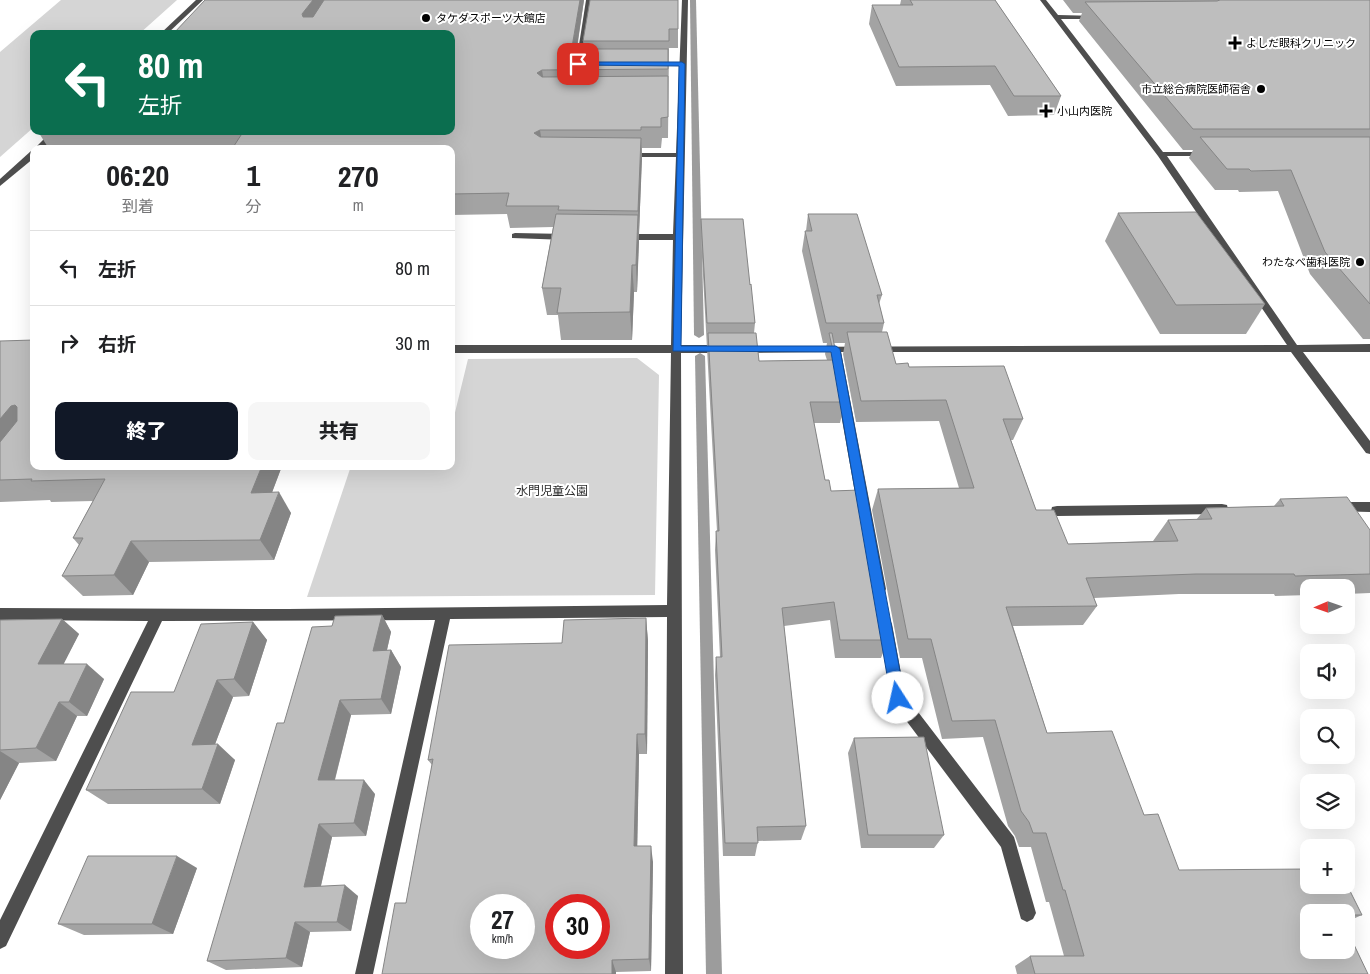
<!DOCTYPE html>
<html lang="ja">
<head>
<meta charset="utf-8">
<style>
	:root { --surface:#fff; --page:#f6f6f6; --text:#202124; --muted:#757577; --line:#e0e0e0; --accent:#111827 }
	body { margin:0; font-family:"Archivo Narrow","Noto Sans JP",sans-serif; background:var(--page); color:var(--text); height:100vh; display:flex; flex-direction:column; font-size:19px; white-space:nowrap }
	* { box-sizing:border-box; margin:0 }
	p { font-size:16px; color:var(--muted) }
	.icon { flex:none; width:28px; height:28px; fill:none; stroke:currentColor; stroke-width:2; stroke-linecap:round; stroke-linejoin:round }
	.map { position:relative; flex:1; overflow:hidden }
	.panel { position:absolute; left:30px; top:145px; width:425px; height:325px; display:flex; flex-direction:column; background:var(--surface); border-radius:10px; box-shadow:0 5px 20px #0002 }
	.panel>* { flex:none }
	.banner { position:absolute; left:30px; top:30px; width:425px; height:105px; border-radius:10px; box-shadow:0 5px 20px #0002; background:#0b6e4f; color:#fff; overflow:hidden }
	.needle { width:32px; rotate:268deg }
	.fabs { position:absolute; left:1300px; top:579px; display:grid; gap:10px }
	.fabs a { display:grid; place-items:center; width:55px; height:55px; border-radius:10px; background:var(--surface); box-shadow:0 5px 20px #0002; font-size:25px }
	.speed { position:absolute; left:470px; top:894px; display:flex; gap:10px; font-size:25px; font-weight:700; text-align:center }
	.speed>* { display:grid; place-content:center; width:65px; height:65px; border-radius:50%; background:var(--surface); box-shadow:0 5px 20px #0002; line-height:1 }
	.speed small { font-size:12px; font-weight:400 }
	.speed .limit { border:8px solid #d22; background:#fff; color:#111 }
	.pin { position:absolute; display:grid; place-items:center; width:42px; height:42px; color:#fff; margin:-21px; border-radius:10px; box-shadow:0 2px 8px #0006 }
	.me { position:absolute; width:55px; margin:-28px; rotate:350deg; stroke-linejoin:round; filter:drop-shadow(0 0 4px #0008) }
	.turn { display:flex; align-items:center; gap:18px; height:105px; padding:0 25px; font-size:22px }
	.turn .icon { width:65px; height:65px; stroke-width:2.5 }
	.turn b { display:block; font-size:35px; line-height:42px }
	.eta { display:flex; justify-content:space-evenly; align-items:center; height:85px; text-align:center }
	.eta b { font-size:30px; font-weight:800; line-height:35px }
	.cta { display:flex; gap:10px; margin-top:auto; padding:10px 25px }
	.cta a { flex:1; height:58px; border-radius:10px; background:var(--accent); color:#fff; font-size:20px; font-weight:800; line-height:58px; text-align:center }
	.cta a+a { background:var(--page); color:var(--text) }
	ul { padding:0; list-style:none }
	li { display:flex; align-items:center; gap:15px; height:75px; padding:0 25px; border-top:1px solid var(--line) }
	li div { flex:1 }
	li b { display:block; font-size:19px }
	li em { font-style:normal }
	.map>svg:first-child { display:block }
	.green { fill:#d5d5d5 }
	.lines { fill:none; stroke-linecap:round; stroke-linejoin:round }
	.stream { fill:#9c9c9c; fill-rule:evenodd }
	.minor { fill:#4e4e4e; fill-rule:evenodd }
	.wall { fill:#a3a3a3 }
	.shaded-wall { fill:#858585 }
	.building { fill:#bebebe; stroke:#858585; fill-rule:evenodd }
	.route { fill:#1a73e8; stroke:#114b97 }
	.poi-dot { fill:#000; stroke:#fff; stroke-width:2 }
	.labels { text-anchor:middle; stroke-width:4; stroke-linejoin:round; paint-order:stroke }
	.far-poi-label { font-size:11px; fill:#000; stroke:#fff; text-anchor:start }
	.park-label { font-size:12px; fill:#2c2c2c; stroke:#fff }
</style>
</head>
<body>
<div class="map">
<svg width="1370" height="974" viewBox="0 0 1370 974">
	<rect width="100%" height="100%" fill="#fff"/>
	<g class="green">
		<path d="M61,0H177L139,34H34V127L0,157V52Z"/>
		<path d="M637,358L659,375L655,595L307,597L351,466H451V429L468,359Z"/>
	</g>
	<g class="lines">
		<g class="stream">
			<path d="M690,0H696L704,335L699,338L694,335Z"/>
			<path d="M700,353L705,356L722,974H706L695,356Z"/>
		</g>
		<g class="minor">
			<path d="M196,0H203L167,34H160Z"/>
			<path d="M586,0H592L584,64L580,66L576,64Z"/>
			<path d="M682,0H688L681,345H723L728,349L723,353H681L683,974H665L667,617L450,619L373,974H355L435,620L162,621L6,946L0,949V920L148,621L0,620V608L288,609L667,605L671,353H451V345H671L673,240H622L617,237L622,234H673L676,157H625L621,155L625,153H676Z"/>
			<path d="M1040,0H1046L1058,15L1098,16V18L1096,19H1061L1163,152H1211L1212,154L1208,156H1167L1297,345L1370,344V352H1303L1370,441V454L1366,453L1291,352H841L886,589L884,593L879,595L874,593L872,589L830,352L743,353L738,349L739,347L1287,345L1158,156Z"/>
			<path d="M52,131H61L43,149H34Z"/>
			<path d="M31,151H34V158L0,186V179Z"/>
			<path d="M515,233L567,234L572,237L567,240L512,238V234Z"/>
			<path d="M1337,502H1370V512L1332,511L1331,507L1332,503Z"/>
			<path d="M1222,504L1227,505L1228,509L1227,513L1222,514L1057,516L1052,515L1051,511L1052,507L1057,506Z"/>
			<path d="M885,618L890,620L892,624L905,695L1014,837L1036,913L1033,919L1027,922L1021,919L1001,847L893,703L878,624L880,620Z"/>
		</g>
	</g>
	<g class="wall">
		<path d="M205,0H584L577,49H584L583,41L678,0V48H669L668,138H662L661,148H642V150L637,292H634L632,340H561L558,315H547L542,288L553,227L510,228L507,214L451,215V149H49L39,133L451,131V34Z"/>
		<path d="M901,0H995L1061,96L1054,115L1008,116L990,85L896,86L869,24L872,5H900Z"/>
		<path d="M1063,0H1370V339H1363L1310,274L1278,191L1239,192L1238,190H1215L1189,158L1193,150H1183L1079,21L1082,13H1073Z"/>
		<path d="M1118,213L1265,304L1246,334H1160L1105,241Z"/>
		<path d="M808,214L882,295L879,304L884,323L882,332L896,364L909,367L1023,419L1013,440H1011L1036,510L1068,544L1153,541L1168,520H1196L1206,508L1274,506L1280,499L1370,530V593L1346,594V588H1309V595L1275,596L1274,594H1179L1094,598L1097,606L1083,625L1013,626L1047,733L1144,815L1179,870L1362,915L1346,922V912H1309L1368,974H1017L1015,966L1030,956H1064L1049,902H1046L1031,847H1019L1015,836L1008,826L983,737L942,739L922,658H900L872,510L878,489L959,488L939,421L856,422L843,354L845,343H834L845,402L840,423H814L825,480L831,491L888,640L881,658H835L830,620L784,626L806,826L801,840L758,841L755,856H723L715,675L716,657H720L715,550L716,531H717L701,239V219L750,285L755,323L754,333L759,361L827,360L825,354L827,343H823L802,251L805,231H806Z"/>
		<path d="M0,341L34,466H282L272,492L291,513L274,560L149,562L133,595L83,596L62,576L79,545L73,538L93,501L51,502L50,500L0,502Z"/>
		<path d="M382,615L391,632L387,650H391L401,667L391,714L351,715L335,780L375,794L366,836L332,837L321,886L358,896L351,931L310,932L302,967L226,970L207,961L284,723L332,626Z"/>
		<path d="M646,618L648,641L647,754H639L637,846L653,862L651,971L616,972L406,903L432,765L428,760L562,643Z"/>
		<path d="M62,619L79,634L63,664L104,679L87,716H77L56,761L19,763L0,800V620Z"/>
		<path d="M253,622L267,640L249,696L233,697L215,744L235,760L220,804H108L86,790Z"/>
		<path d="M854,738L944,835L934,848H861L848,753Z"/>
		<path d="M197,868L173,934L84,935L58,924Z"/>
	</g>
	<g class="shaded-wall">
		<path d="M313,0H332L308,33L302,14Z"/>
		<path d="M580,0H584L574,66L572,47Z"/>
		<path d="M542,70L545,89L537,73Z"/>
		<path d="M540,130L543,150L534,133Z"/>
		<path d="M641,138L642,159L639,232L638,211Z"/>
		<path d="M638,215L639,242L637,292L636,265Z"/>
		<path d="M632,265L634,292L632,340L630,312Z"/>
		<path d="M15,405L34,426L0,466V419L11,406Z"/>
		<path d="M262,466H282L264,514L251,493Z"/>
		<path d="M279,492L291,513L274,560L260,540Z"/>
		<path d="M131,541L149,562L133,595L114,575Z"/>
		<path d="M382,615L391,632L383,667L373,651Z"/>
		<path d="M646,618L648,641L647,754L645,734Z"/>
		<path d="M62,619L79,634L56,679L38,664Z"/>
		<path d="M253,622L267,640L249,696L234,679Z"/>
		<path d="M391,650L401,667L391,714L381,699Z"/>
		<path d="M87,664L104,679L87,716L69,702Z"/>
		<path d="M217,680L233,697L209,760L192,745Z"/>
		<path d="M340,700L351,715L331,794L318,780Z"/>
		<path d="M59,702L77,716L56,761L36,748Z"/>
		<path d="M637,734L639,754L637,863L634,846Z"/>
		<path d="M218,744L235,760L220,804L202,789Z"/>
		<path d="M0,751L19,763L0,800Z"/>
		<path d="M364,780L375,794L366,836L354,823Z"/>
		<path d="M319,824L332,837L318,898L304,887Z"/>
		<path d="M651,846L653,862L651,971L649,959Z"/>
		<path d="M177,856L197,868L173,934L152,924Z"/>
		<path d="M345,885L358,896L351,931L337,922Z"/>
		<path d="M295,922L310,932L302,967L286,958Z"/>
		<path d="M612,960L616,972V974H612Z"/>
	</g>
	<g class="building">
		<path d="M205,0H313L302,14L303,17H313L324,0H580L572,47L574,49H668V69L542,70L537,73L542,77L668,76V117L661,118V127H641V130H540L534,133L540,137L641,138L638,211L558,210L559,206H506L509,193L451,194V149H232L243,132L39,133L40,131H451V129L453,128L451,125V34H173Z"/>
		<path d="M590,0H678V29H669V41H583Z"/>
		<path d="M910,0H995L1061,96H1014L995,66L899,67L872,5H913Z"/>
		<path d="M1220,0H1370V129H1193L1085,2L1217,1Z"/>
		<path d="M1200,137H1370V304L1325,252L1291,170L1251,171L1249,169H1227Z"/>
		<path d="M1196,212L1265,304L1176,305L1118,213Z"/>
		<path d="M556,214L638,215L636,265H632L630,312L557,313L561,288H542Z"/>
		<path d="M808,214H857L882,295H877L884,323H826L805,231H812Z"/>
		<path d="M701,219H743L750,285L751,284L755,323H707Z"/>
		<path d="M847,332H887L896,364L908,363L909,367L1004,366L1023,419H1003L1036,510H1054L1068,544L1178,541L1168,520L1212,519L1206,508L1284,506L1280,499L1347,497L1370,530V574L1295,576L1294,574H1196L1086,578L1097,606L1006,607L1047,733L1112,731L1144,815L1158,814L1179,870L1309,869V885H1346V883L1362,915H1346V912H1309V950H1346V928L1368,974H1035L1030,956H1084L1065,890H1063L1046,833H1033L1029,822L1021,811L995,720L952,721L931,639H908L878,489L974,488L946,400L861,401Z"/>
		<path d="M708,333H756L759,361L835,360L829,333H832L845,402H810L825,480H829L831,491L861,490L888,640H840L834,602L782,608L806,826L757,827L758,843H725L716,657H722L716,531H719Z"/>
		<path d="M34,340V466H262L251,493L279,492L260,540L131,541L114,575L62,576L83,538H73L105,479L31,481L32,479L0,480V442L17,421V407L15,405L11,406L0,419V341Z"/>
		<path d="M382,615L373,651L391,650L381,699L340,700L318,780H364L354,823L319,824L304,887L345,885L337,922H295L286,958L207,961L277,723H284L312,627L332,626L335,616Z"/>
		<path d="M646,618L645,734H637L634,846H651L649,959L612,960V974H382L395,903H406L433,759L428,760L449,645L562,643L564,620ZM481,905H524V948H481ZM556,905H599V948H556Z"/>
		<path d="M62,619L38,664H87L69,702H59L36,748L0,750V620Z"/>
		<path d="M253,622L234,679L217,680L192,745L218,744L202,789L86,790L131,692H174L201,624Z"/>
		<path d="M924,737L944,835H868L854,738Z"/>
		<path d="M88,856H177L152,924H58Z"/>
	</g>
	<path class="route" d="M578,62H682L685,64L681,346H836L840,349L905,698L903,702L898,704L893,702L891,698L831,352L673,351L679,66L576,65V62Z"/>
	<g class="poi-dot">
		<circle cx="426" cy="18" r="5"/>
		<path d="M1232.5 35.5h5v5h5v5h-5v5h-5v-5h-5v-5h5z"/>
		<circle cx="1261" cy="89" r="5"/>
		<path d="M1043.5 103.5h5v5h5v5h-5v5h-5v-5h-5v-5h5z"/>
		<circle cx="1360" cy="262" r="5"/>
	</g>
	<g class="labels">
		<g class="far-poi-label">
			<text x="436" y="22">タケダスポーツ大館店</text>
			<text x="1246" y="47">よしだ眼科クリニック</text>
			<text x="1251" y="93" text-anchor="end">市立総合病院医師宿舎</text>
			<text x="1057" y="115">小山内医院</text>
			<text x="1350" y="266" text-anchor="end">わたなべ歯科医院</text>
		</g>
		<g class="park-label">
			<text x="552" y="495">水門児童公園</text>
		</g>
	</g>
</svg>
<div class="fabs">
<a><svg class="needle" viewBox="-14 -14 28 28"><path d="M0-13l5 13h-10z" fill="#e53935"/><path d="M0 13l5-13h-10z" fill="#757577"/></svg></a>
<a><svg class="icon" aria-label="sound" viewBox="0 0 24 24"><path d="M4 9h4l5-4v14l-5-4H4zM17 9q2 3 0 6"/></svg></a>
<a><svg class="icon" aria-label="search" viewBox="0 0 24 24"><circle cx="10" cy="10" r="6"/><path d="M15 15l6 6"/></svg></a>
<a><svg class="icon" aria-label="layers" viewBox="0 0 24 24"><path d="M12 4l9 5-9 5-9-5zM3 14l9 5 9-5"/></svg></a>
<a>+</a>
<a>−</a>
</div>
<div class="speed"><div>27<small>km/h</small></div><div class="limit">30</div></div>
<div class="pin" style="left:578px;top:64px;background:#d93025"><svg class="icon" aria-label="arrive" viewBox="0 0 24 24"><path d="M6 21V4h12l-3 4 3 4H6"/></svg></div>
<svg class="me" style="left:898px;top:698px" viewBox="-20 -20 40 40"><circle r="19" fill="#fff"/><path d="M0-13L10 11 0 6-10 11z" fill="#1a73e8"/></svg>
<div class="banner">
<div class="turn"><svg class="icon" aria-label="left" viewBox="0 0 24 24"><path d="M17 20v-9H6M10 6l-5 5 5 5"/></svg><div><b>80 m</b>左折</div></div>
</div>
<section class="panel">
<div class="eta">
<div><b>06:20</b><p>到着</p></div>
<div><b>1</b><p>分</p></div>
<div><b>270</b><p>m</p></div>
</div>
<ul>
<li><svg class="icon" aria-label="left" viewBox="0 0 24 24"><path d="M17 20v-9H6M10 6l-5 5 5 5"/></svg><div><b>左折</b></div><em>80 m</em></li>
<li><svg class="icon" aria-label="right" viewBox="0 0 24 24"><path d="M7 20v-9h11M14 6l5 5-5 5"/></svg><div><b>右折</b></div><em>30 m</em></li>
</ul>
<div class="cta"><a>終了</a><a>共有</a></div>
</section>
</div>
</body>
</html>
